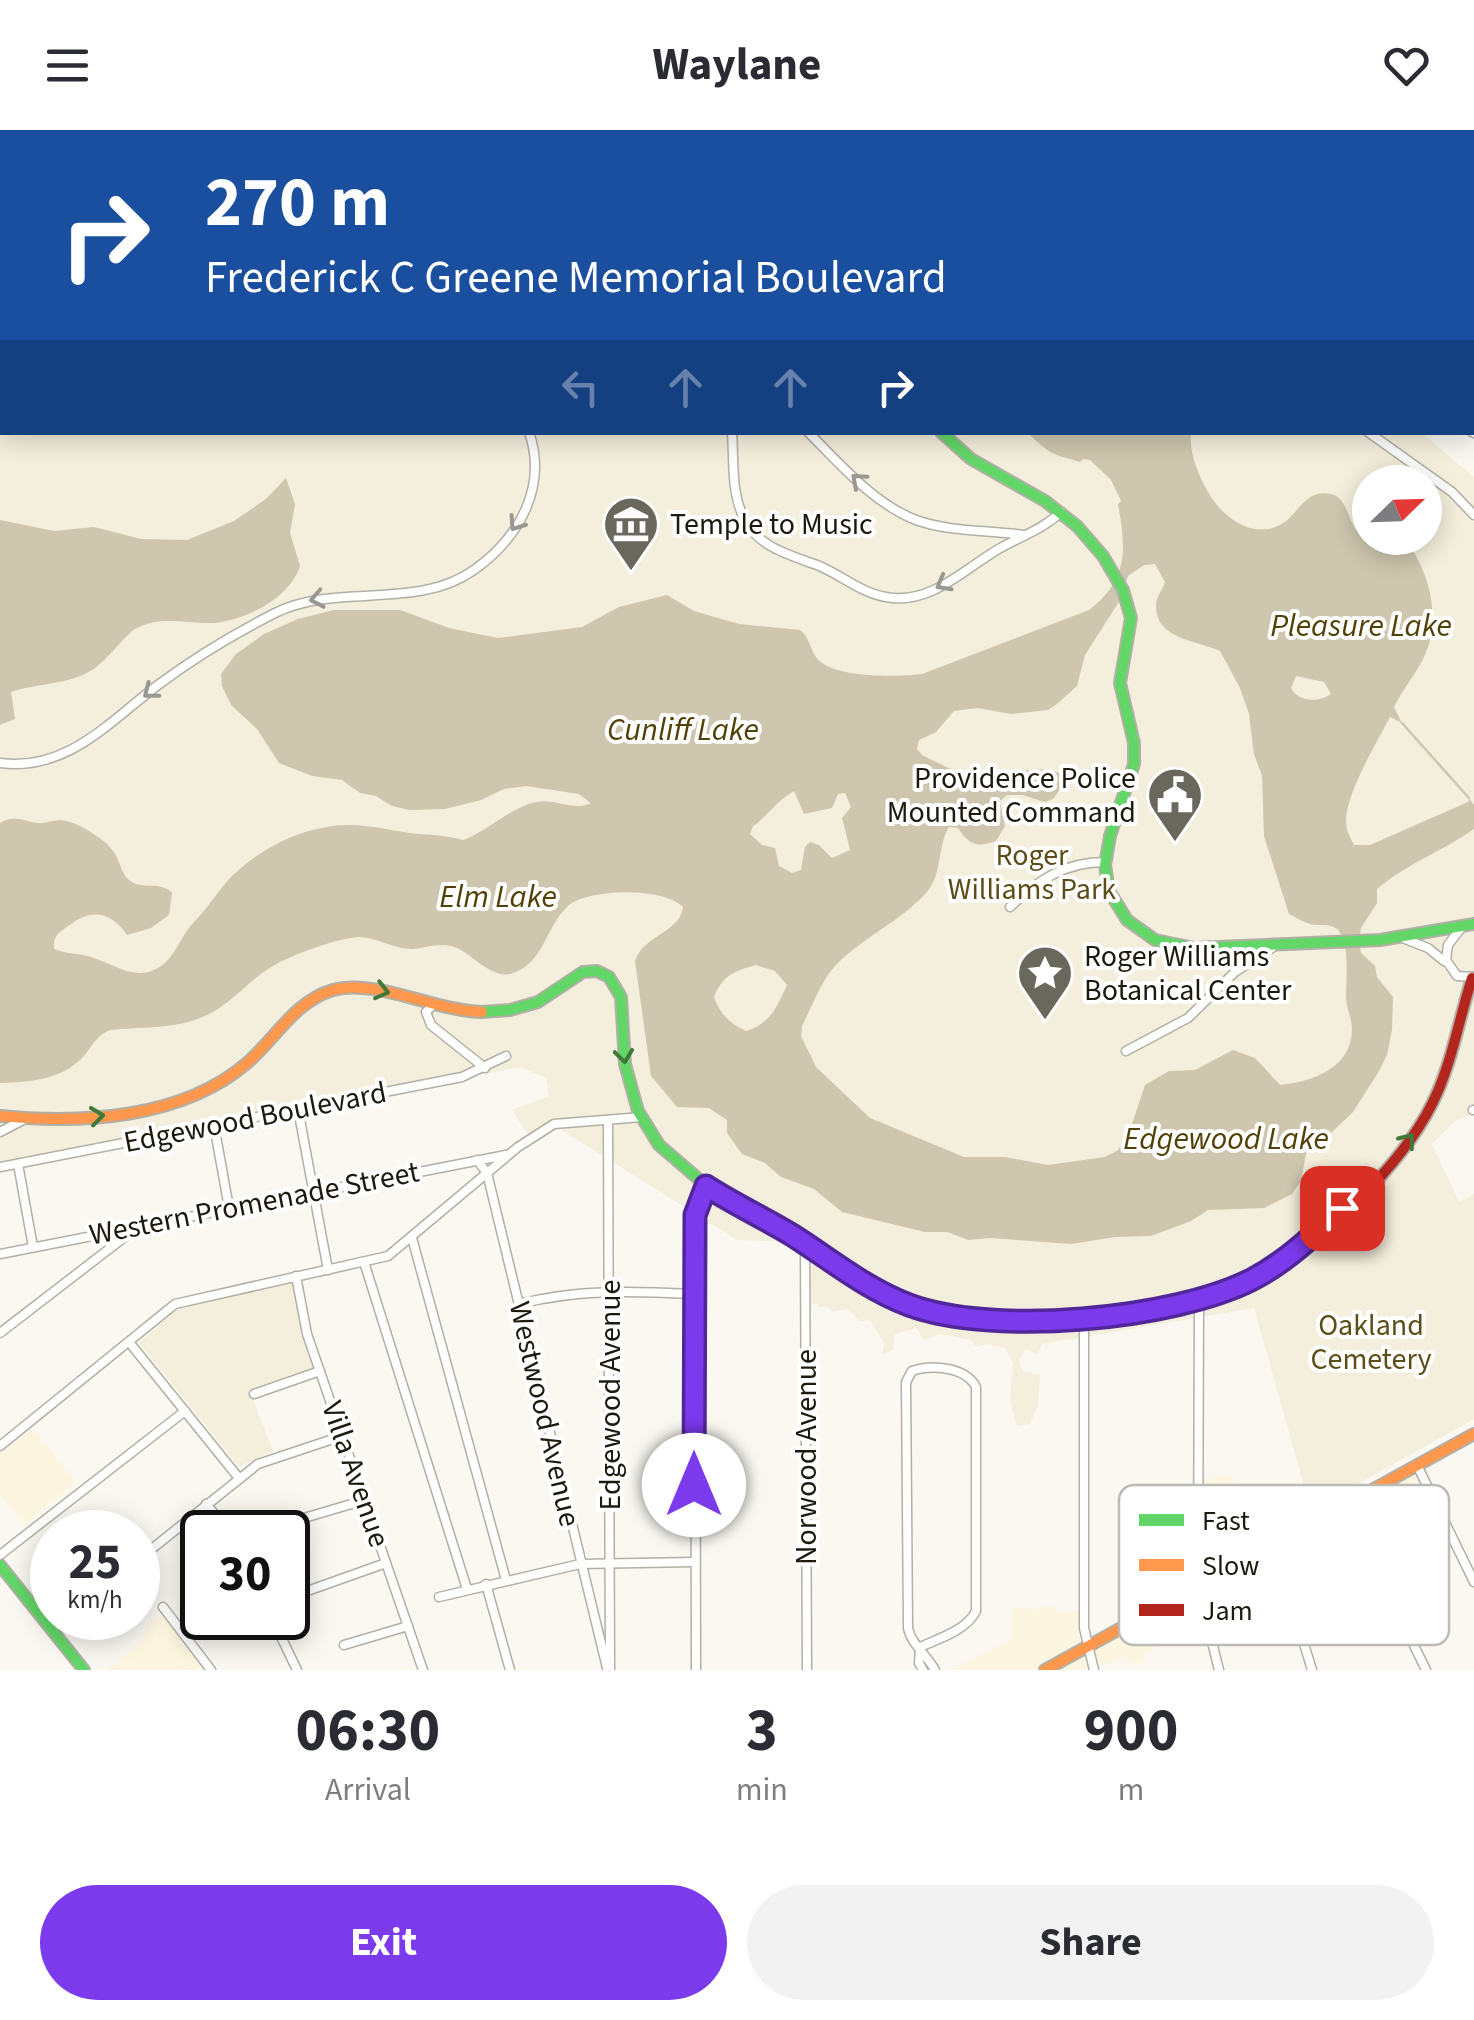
<!DOCTYPE html>
<html lang="en">
<head>
<meta charset="utf-8">
<style>
	:root { --surface:#fff; --page:#f2f2f3; --text:#2b2b33; --muted:#7c7c81; --accent:#7c3aed }
	body { margin:0; font-family:"Source Sans 3",sans-serif; background:var(--page); color:var(--text); height:100vh; display:flex; flex-direction:column; font-size:38px; white-space:nowrap }
	* { box-sizing:border-box; margin:0 }
	p { font-size:32px; color:var(--muted) }
	.icon { flex:none; width:55px; height:55px; fill:none; stroke:currentColor; stroke-width:2; stroke-linecap:round; stroke-linejoin:round }
	.map { position:relative; height:1540px; overflow:hidden }
	.panel { display:flex; flex-direction:column; background:var(--surface); flex:1 }
	.panel>* { flex:none }
	.hud { position:absolute; left:0px; top:0px; width:1475px; height:305px; box-shadow:0 5px 25px #0003; background:#1a4fa0; color:#fff; overflow:hidden }
	.needle { width:65px; rotate:67deg }
	.buttons { position:absolute; left:1352px; top:335px; display:grid; gap:20px }
	.buttons a { display:grid; place-items:center; width:90px; height:90px; border-radius:50%; background:var(--surface); box-shadow:0 5px 25px #0003; font-size:50px }
	.speed { position:absolute; left:30px; top:1380px; display:flex; gap:20px; font-size:50px; font-weight:700; text-align:center }
	.speed>* { display:grid; place-content:center; width:130px; height:130px; border-radius:50%; background:var(--surface); box-shadow:0 5px 25px #0003; line-height:1 }
	.speed small { font-size:25px; font-weight:400 }
	.speed .limit { border:5px solid #111; border-radius:15px; background:#fff; color:#111 }
	.pin { position:absolute; display:grid; place-items:center; width:85px; height:85px; color:#fff; margin:-42px; border-radius:20px; box-shadow:0 5px 15px #0006 }
	.me { position:absolute; width:110px; margin:-55px; rotate:0deg; stroke-linejoin:round; filter:drop-shadow(0 0 8px #0008) }
	.turn { display:flex; align-items:center; gap:35px; height:210px; padding:0 40px; font-size:45px }
	.turn .icon { width:130px; height:130px; stroke-width:2.5 }
	.turn b { display:block; font-size:70px; line-height:85px }
	.lanes { display:flex; align-items:center; height:95px; padding:0 40px; background:#0003; justify-content:center; gap:50px; direction:ltr }
	.lanes .off { opacity:.35 }
	.eta { display:flex; justify-content:space-evenly; align-items:center; height:170px; text-align:center }
	.eta b { font-size:60px; font-weight:700; line-height:70px }
	.primary-button { display:flex; gap:20px; margin-top:auto; padding:20px 40px }
	.primary-button a { flex:1; height:115px; border-radius:60px; background:var(--accent); color:#fff; font-size:40px; font-weight:700; line-height:115px; text-align:center }
	.primary-button a+a { background:var(--page); color:var(--text) }
	header { display:flex; justify-content:space-between; align-items:center; height:130px; padding:0 40px; background:var(--surface); font-size:45px; font-weight:700 }
	.map>svg:first-child { display:block }
	.built { fill:#fcf5e0 }
	.green { fill:#f4eedc; fill-rule:evenodd }
	.water { fill:#cec6ae; fill-rule:evenodd }
	.lines { fill:none; stroke-linecap:round; stroke-linejoin:round }
	.stream { stroke:#cec6ae; stroke-width:2.5 }
	.street-casing { stroke:#b1afa6; stroke-width:11 }
	.fast-casing { stroke:#b1afa6; stroke-width:14 }
	.slow-casing { stroke:#b1afa6; stroke-width:14 }
	.jam-casing { stroke:#b1afa6; stroke-width:14 }
	.street { stroke:#fefefd; stroke-width:8 }
	.fast { stroke:#63d668; stroke-width:10 }
	.slow { stroke:#ff974d; stroke-width:10 }
	.jam { stroke:#b3261e; stroke-width:10 }
	.oneway { stroke:#999791 }
	.oneway2 { stroke:#40783a }
	.route-casing { stroke:#51269a; stroke-width:25 }
	.route { stroke:#7c3aed; stroke-width:18 }
	.labels { text-anchor:middle; stroke-width:8; stroke-linejoin:round; paint-order:stroke }
	.poi-label { font-size:30px; fill:#1d190d; stroke:#fff; text-anchor:start }
	.park-label { font-size:30px; fill:#5d4d17; stroke:#fff }
	.street-label { font-size:30px; fill:#1d190d; stroke:#fff }
	.water-label { font-size:32px; font-style:italic; fill:#514106; stroke:#fff }
	.key { fill:#fff; stroke:#bbbab6; stroke-width:2.5 }
	.key-label { font-size:28px; fill:#1d190d }
</style>
</head>
<body>
<header><svg class="icon" aria-label="menu" viewBox="0 0 24 24"><path d="M4 6h16M4 12h16M4 18h16"/></svg>Waylane<svg class="icon" aria-label="heart" viewBox="0 0 24 24"><path d="M12 20l-8-8c-3-5 5-10 8-4 3-6 11-1 8 4z"/></svg></header>
<div class="map">
<svg width="1474" height="1540" viewBox="0 0 1474 1540">
	<rect width="100%" height="100%" fill="#faf8f1"/>
	<g class="built">
		<path d="M33,1298L76,1352L25,1395L0,1364V1324Z"/>
		<path d="M1417,1335L1438,1383L1418,1393L1406,1411L1394,1416L1390,1414L1369,1425L1345,1375Z"/>
		<path d="M1229,1345L1233,1348L1237,1364L1250,1375L1252,1382L1250,1389L1241,1394L1257,1424L1248,1430L1262,1461L1287,1457L1292,1475L1269,1486L1268,1491L1257,1500L1212,1511L1207,1497L1154,1519L1144,1526L1143,1532L1133,1535L1126,1527L1094,1537V1540H950L1011,1510L1010,1491L1015,1476L1036,1480L1050,1475L1057,1482L1087,1480L1088,1512L1198,1457L1200,1350Z"/>
		<path d="M167,1485L205,1534L197,1540H108L143,1510L148,1492Z"/>
	</g>
	<g class="green">
		<path d="M676,0H1474V222L1473,224L1472,2H674Z"/>
		<path d="M0,299L2,302L1422,303L1474,347V983L1455,991L1432,1014L1459,1072L1474,1064V1289L1311,1380L1254,1178L1042,1214L1037,1224L1026,1219L1019,1230L1023,1241L1040,1245L1038,1275L1030,1294L1017,1296L1010,1270L1013,1233L1005,1218L987,1214L976,1217L971,1210L940,1204L924,1210L916,1198L895,1204L893,1220L882,1224L884,1213L870,1190L860,1191L847,1179L833,1182L827,1177H819L818,1174L805,1175V1128L791,1112L737,1110L555,996L530,1008L512,980L549,966L546,948L520,937L0,1038ZM1370,352H1425V408H1370Z"/>
		<path d="M294,1151L316,1238L250,1262L273,1321L239,1337L139,1213L174,1181L192,1172Z"/>
	</g>
	<g class="water">
		<path d="M1027,302L1191,303C1189,323 1198,344 1208,362C1223,389 1257,413 1286,391C1301,379 1307,359 1331,364C1347,368 1348,390 1357,401L1370,403V408H1404C1427,437 1439,478 1429,514C1423,536 1404,556 1394,577L1402,593L1390,587C1377,612 1345,665 1346,692C1346,700 1350,707 1354,715H1370L1468,672L1469,668L1474,675V699C1443,721 1406,734 1377,759V773L1361,798L1359,812L1361,823L1375,836L1377,847L1393,867L1392,900L1387,925L1379,941L1353,982L1331,1003L1307,1018L1301,1051L1292,1064L1264,1078L1208,1080L1191,1091L1151,1106L1115,1107L1071,1114L990,1108L968,1110L947,1102H925L842,1082L814,1059L781,1047L765,1033L742,1024L727,1003V990L709,978L677,977L651,946L635,831C643,805 680,803 683,777C664,757 588,758 568,776C545,797 544,835 510,844C491,848 473,825 457,818C443,811 426,818 412,819C394,819 378,808 360,807C339,807 285,827 268,839C244,855 227,878 200,888C174,899 138,897 110,900C96,905 92,917 82,928C61,950 29,952 0,953V693C16,684 22,691 37,693C45,694 53,690 61,690C77,691 105,709 114,722C120,731 121,743 129,750C142,761 160,750 172,763L169,785L151,798L127,805C112,783 93,778 71,794C61,802 53,803 54,819C65,824 79,823 91,827C111,833 135,851 156,839C175,830 180,806 194,792C208,778 219,759 233,745C267,713 317,690 365,696C380,697 395,701 410,703C429,705 445,705 463,710C488,701 509,678 536,672C556,668 573,682 591,673L579,664L526,656L504,659L481,670L445,679L409,680L392,676L376,666L360,663L342,650L312,646L279,633L257,599L231,575L222,556L221,544L236,524L264,504L298,489L334,480H400L449,498L498,508L582,497L619,477L667,465L694,481L739,494L800,500C811,508 810,524 821,532C841,548 897,547 922,544L1089,480C1129,449 1126,419 1118,374L1121,371L1111,350L1090,330L1083,329L1080,332C1053,324 1050,325 1027,302ZM1155,434L1165,452C1163,459 1156,467 1156,475C1155,509 1196,510 1220,521L1240,558L1249,584L1254,624L1262,646L1264,706L1289,784C1295,787 1303,792 1310,794C1320,797 1331,792 1339,801C1350,814 1346,853 1346,869C1347,879 1352,889 1352,899C1352,938 1312,952 1280,955L1255,928L1233,920L1195,940L1169,941L1145,955L1128,1006L1117,1021L1105,1027L1048,1035L1005,1027H964L870,988L816,937L801,906L802,896C812,877 821,850 836,835C863,807 900,792 927,762C943,743 937,716 949,697L958,698C969,715 977,718 996,711L1005,696L1000,671L1007,665H1022L1045,672L1053,669L1065,652L1064,646C1038,630 1011,648 983,647C962,647 941,634 922,625L917,619L919,610L936,602L954,581L977,578L1011,584L1048,580L1057,574L1077,556L1085,525L1120,470L1128,446L1144,435ZM1296,546L1324,552L1331,564C1319,573 1298,572 1291,558ZM794,661L804,684L832,678L838,664L845,663L851,677L842,688L850,720L832,728L819,715L810,712L805,717L801,740L792,743L779,736L775,718L762,715L750,704L753,696C768,686 775,672 794,661ZM756,835L775,841L787,855C777,877 771,893 746,901C729,893 720,884 714,867C723,845 734,841 756,835Z"/>
		<path d="M286,348L295,374L290,403L300,436C290,468 246,490 214,493C188,494 161,485 137,498C126,503 108,530 92,540C69,555 36,553 11,562L15,589L0,595V390L54,401L94,397L141,409L187,410L234,391L266,369Z"/>
	</g>
	<g class="lines">
		<path class="stream" d="M1402,593L1469,668"/>
		<g class="street-casing">
			<g id="street">
				<path d="M82,0V2"/>
				<path d="M164,0V2"/>
				<path d="M249,0V2"/>
				<path d="M331,0L332,2"/>
				<path d="M414,0L415,2"/>
				<path d="M499,0V2"/>
				<path d="M1133,0L1135,2"/>
				<path d="M1118,2L1119,0"/>
				<path d="M1441,2H1474"/>
				<path d="M0,17L2,34"/>
				<path d="M0,85L2,84"/>
				<path d="M1472,114L1474,113"/>
				<path d="M1472,145L1474,143"/>
				<path d="M0,154L2,155"/>
				<path d="M1472,203H1474"/>
				<path d="M1472,211L1474,213"/>
				<path d="M732,302C734,329 731,361 743,386C757,417 787,424 817,435C840,444 861,463 886,467C931,476 966,437 1002,417C1024,405 1043,399 1061,382"/>
				<path d="M808,302C839,333 874,374 916,390C949,402 988,400 1023,405"/>
				<path d="M1368,302L1452,362L1474,385"/>
				<path d="M1472,302L1474,303"/>
				<path d="M0,633C67,642 110,591 158,555C194,528 236,503 275,483C338,452 416,481 474,440C519,408 548,357 529,302"/>
				<path d="M1010,777C1038,750 1065,732 1105,732"/>
				<path d="M1461,798L1448,815L1446,830L1457,846L1474,847"/>
				<path d="M1405,809L1428,818L1444,831"/>
				<path d="M432,876L426,882L431,895L485,938"/>
				<path d="M1126,921L1188,888L1235,842L1272,818"/>
				<path d="M298,979L328,1140"/>
				<path d="M1473,980H1474"/>
				<path d="M608,990L610,1540"/>
				<path d="M214,995L229,1078"/>
				<path d="M0,1002L23,990"/>
				<path d="M477,1030L487,1043L607,1538"/>
				<path d="M18,1034L33,1117"/>
				<path d="M0,1037L462,947L506,926"/>
				<path d="M412,1108L506,1450"/>
				<path d="M805,1114L807,1540"/>
				<path d="M0,1124L506,1025"/>
				<path d="M364,1132L467,1459"/>
				<path d="M296,1146L307,1204L423,1540"/>
				<path d="M1199,1169L1198,1456L1219,1540"/>
				<path d="M519,1174C578,1159 633,1161 694,1164"/>
				<path d="M1084,1188V1498L1094,1540"/>
				<path d="M0,1203L135,1099"/>
				<path d="M129,1212L238,1347"/>
				<path d="M254,1264L320,1241"/>
				<path d="M0,1316L175,1174L388,1126L518,1017L554,994L642,987"/>
				<path d="M1417,1335L1474,1452"/>
				<path d="M206,1374L230,1402"/>
				<path d="M1345,1374L1426,1540"/>
				<path d="M287,1393L365,1370"/>
				<path d="M1274,1415L1312,1540"/>
				<path d="M0,1425L185,1281"/>
				<path d="M138,1430L258,1334L342,1306"/>
				<path d="M486,1454L510,1540"/>
				<path d="M310,1460L386,1433"/>
				<path d="M439,1467L580,1434L695,1432"/>
				<path d="M163,1477L211,1540"/>
				<path d="M272,1488L297,1540"/>
				<path d="M52,1499L66,1488"/>
				<path d="M344,1515L408,1496"/>
				<path d="M920,1517C938,1509 967,1500 976,1481V1257C966,1237 931,1234 912,1241L906,1252L908,1498C911,1514 927,1525 935,1540"/>
				<path d="M920,1517L919,1533L923,1540"/>
				<path d="M696,1540L695,1085L706,1056"/>
			</g>
		</g>
		<g class="fast-casing">
			<g id="fast">
				<path d="M522,0V2"/>
				<path d="M537,0V2"/>
				<path d="M634,2L637,0"/>
				<path d="M654,2L656,0"/>
				<path d="M0,274H2"/>
				<path d="M941,302L971,329L1045,371L1077,396L1103,426L1123,460L1131,488L1120,553L1134,613V634L1110,706L1105,735L1109,761L1127,790L1155,810L1194,818L1380,810L1474,794"/>
				<path d="M482,882L510,880L538,872L583,842L597,841L609,847L621,867L625,934L638,981L659,1015L709,1058L871,1156L921,1177L966,1187L1015,1191L1110,1186"/>
				<path d="M0,1435L84,1540"/>
			</g>
		</g>
		<g class="slow-casing">
			<g id="slow">
				<path d="M0,224H2"/>
				<path d="M0,293H2"/>
				<path d="M0,986C81,994 182,989 247,933C275,909 295,871 333,860C375,848 435,881 482,882"/>
				<path d="M1045,1540L1474,1304"/>
			</g>
		</g>
		<g class="jam-casing">
			<path id="jam" d="M1110,1186C1157,1182 1207,1171 1250,1151C1315,1120 1402,1036 1433,972C1452,933 1459,889 1472,848"/>
		</g>
		<use href="#street" class="street"/>
		<use href="#fast" class="fast"/>
		<use href="#slow" class="slow"/>
		<use href="#jam" class="jam"/>
	</g>
	<defs><path id="oneway-chevron" d="M-2-3.5L2.5 0L-2 3.5" fill="none" stroke-width="1.6" stroke-linecap="round" stroke-linejoin="round" transform="scale(2.5)"/></defs>
	<g class="oneway">
		<use href="#oneway-chevron" transform="translate(858 350) rotate(-139)"/>
		<use href="#oneway-chevron" transform="translate(516 394) rotate(124)"/>
		<use href="#oneway-chevron" transform="translate(943 454) rotate(151)"/>
		<use href="#oneway-chevron" transform="translate(317 469) rotate(169)"/>
		<use href="#oneway-chevron" transform="translate(150 562) rotate(142)"/>
	</g>
	<g class="oneway2">
		<use href="#oneway-chevron" transform="translate(382 861) rotate(14)"/>
		<use href="#oneway-chevron" transform="translate(624 926) rotate(83)"/>
		<use href="#oneway-chevron" transform="translate(97 986) rotate(-7)"/>
		<use href="#oneway-chevron" transform="translate(1408 1010) rotate(-52)"/>
	</g>
	<g class="lines">
		<g class="route-casing">
			<path id="route" d="M694,1355L695,1085L706,1056C734,1074 764,1088 792,1105C830,1129 866,1159 909,1175C992,1206 1174,1190 1253,1149C1286,1132 1315,1104 1342,1078"/>
		</g>
		<use href="#route" class="route"/>
	</g>
	<defs>
		<g id="museum-pin" transform="scale(2.875)"><path d="M0 17L-7.5 6A9.5 9.5 0 1 1 7.5 6Z" fill="#6a675d" stroke="#fff"/><path d="M0-6L6-3V-2H-6V-3ZM-5-1h2V3h-2ZM-1-1h2V3h-2ZM3-1h2V3H3ZM-6 4H6V6H-6Z" fill="#fff"/></g>
		<g id="civic-pin" transform="scale(2.875)"><path d="M0 17L-7.5 6A9.5 9.5 0 1 1 7.5 6Z" fill="#6a675d" stroke="#fff"/><path d="M-.6-6.5H3V-4.5H.6V-3L4-1V1h2V6H-6V1h2V-1L-.6-3ZM-1.2 2.5V6h2.4V2.5Z" fill="#fff"/></g>
		<g id="sight-pin" transform="scale(2.875)"><path d="M0 17L-7.5 6A9.5 9.5 0 1 1 7.5 6Z" fill="#6a675d" stroke="#fff"/><path d="M0-6L1.8-2.2L6-1.7L2.9 1.2L3.7 5.4L0 3.3L-3.7 5.4L-2.9 1.2L-6-1.7L-1.8-2.2Z" fill="#fff"/></g>
	</defs>
	<g fill-rule="evenodd">
		<use href="#museum-pin" x="631" y="394"/>
		<use href="#civic-pin" x="1175" y="665"/>
		<use href="#sight-pin" x="1045" y="843"/>
	</g>
	<g class="labels">
		<g class="poi-label">
			<text x="670" y="404">Temple to Music</text>
			<text x="1136" y="658" text-anchor="end">Providence Police<tspan x="1136" dy="34">Mounted Command</tspan></text>
			<text x="1084" y="836">Roger Williams<tspan x="1084" dy="34">Botanical Center</tspan></text>
		</g>
		<g class="park-label">
			<text x="1032" y="735">Roger<tspan x="1032" dy="34">Williams Park</tspan></text>
			<text x="1371" y="1205">Oakland<tspan x="1371" dy="34">Cemetery</tspan></text>
		</g>
		<g class="street-label">
			<text transform="translate(255 987) rotate(-11)" y="10">Edgewood Boulevard</text>
			<text transform="translate(254 1073) rotate(-11)" y="10">Western Promenade Street</text>
			<text transform="translate(610 1265) rotate(-90)" y="10">Edgewood Avenue</text>
			<text transform="translate(545 1284) rotate(77)" y="10">Westwood Avenue</text>
			<text transform="translate(806 1327) rotate(-90)" y="10">Norwood Avenue</text>
			<text transform="translate(356 1344) rotate(71)" y="10">Villa Avenue</text>
		</g>
		<g class="water-label">
			<text x="1361" y="506">Pleasure Lake</text>
			<text x="683" y="610">Cunliff Lake</text>
			<text x="498" y="777">Elm Lake</text>
			<text x="1226" y="1019">Edgewood Lake</text>
		</g>
	</g>
	<rect x="1119" y="1355" width="330" height="160" rx="15" class="key"/>
	<rect x="1139" y="1384" width="45" height="12" fill="#63d668"/>
	<rect x="1139" y="1429" width="45" height="12" fill="#ff974d"/>
	<rect x="1139" y="1474" width="45" height="12" fill="#b3261e"/>
	<g class="key-label">
		<text x="1202" y="1400">Fast</text>
		<text x="1202" y="1445">Slow</text>
		<text x="1202" y="1490">Jam</text>
	</g>
</svg>
<div class="buttons">
<a><svg class="needle" viewBox="-14 -14 28 28"><path d="M0-13l5 13h-10z" fill="#e53935"/><path d="M0 13l5-13h-10z" fill="#7c7c81"/></svg></a>
</div>
<div class="speed"><div>25<small>km/h</small></div><div class="limit">30</div></div>
<div class="pin" style="left:1342px;top:1078px;background:#d93025"><svg class="icon" aria-label="arrive" viewBox="0 0 24 24"><path d="M6 21V4h12l-3 4 3 4H6"/></svg></div>
<svg class="me" style="left:694px;top:1355px" viewBox="-20 -20 40 40"><circle r="19" fill="#fff"/><path d="M0-13L10 11 0 6-10 11z" fill="#7c3aed"/></svg>
<div class="hud">
<div class="turn"><svg class="icon" aria-label="right" viewBox="0 0 24 24"><path d="M7 20v-9h11M14 6l5 5-5 5"/></svg><div><b>270 m</b>Frederick C Greene Memorial Boulevard</div></div>
<div class="lanes"><svg class="icon off" aria-label="left" viewBox="0 0 24 24"><path d="M17 20v-9H6M10 6l-5 5 5 5"/></svg><svg class="icon off" aria-label="ahead" viewBox="0 0 24 24"><path d="M12 20V5M6 11l6-6 6 6"/></svg><svg class="icon off" aria-label="ahead" viewBox="0 0 24 24"><path d="M12 20V5M6 11l6-6 6 6"/></svg><svg class="icon" aria-label="right" viewBox="0 0 24 24"><path d="M7 20v-9h11M14 6l5 5-5 5"/></svg></div>
</div>
</div>
<section class="panel">
<div class="eta">
<div><b>06:30</b><p>Arrival</p></div>
<div><b>3</b><p>min</p></div>
<div><b>900</b><p>m</p></div>
</div>
<div class="primary-button"><a>Exit</a><a>Share</a></div>
</section>
</body>
</html>
